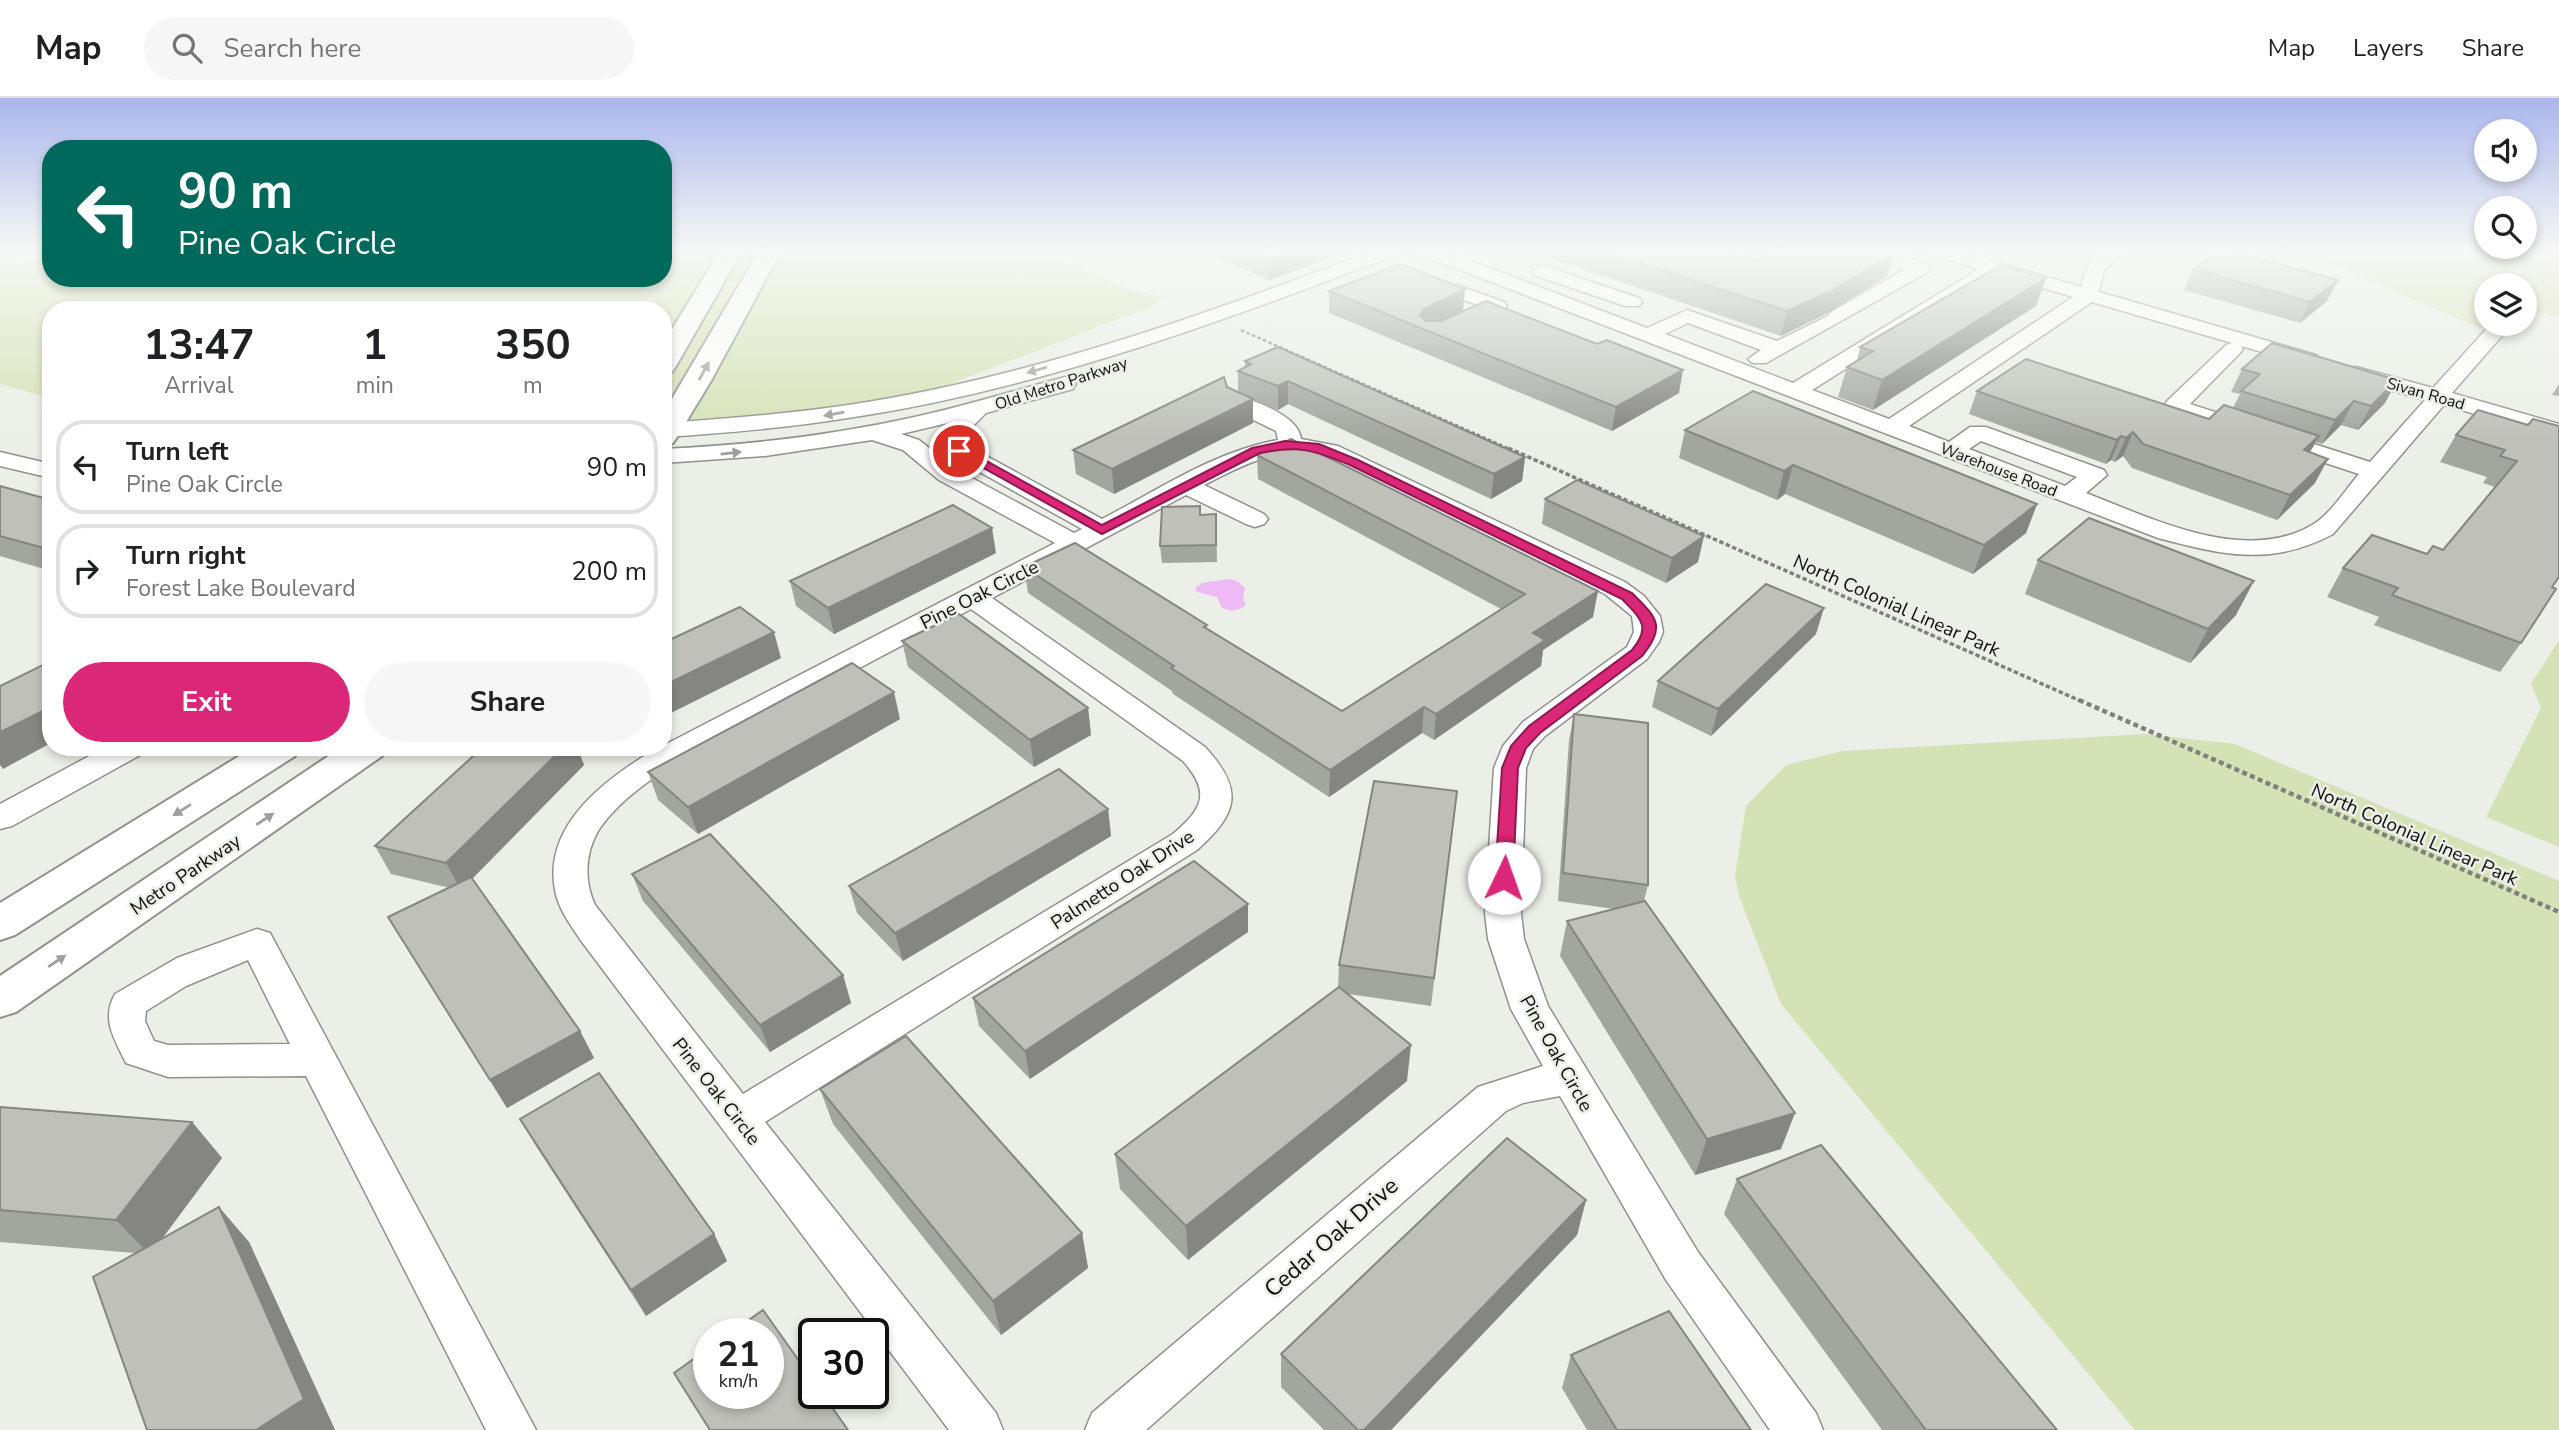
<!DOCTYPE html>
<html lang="en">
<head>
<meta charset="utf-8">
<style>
	:root { --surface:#fff; --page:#f6f6f6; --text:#202124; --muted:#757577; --line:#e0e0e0; --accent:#db2777 }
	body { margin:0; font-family:"Nunito Sans",sans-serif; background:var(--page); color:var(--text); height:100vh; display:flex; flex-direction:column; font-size:26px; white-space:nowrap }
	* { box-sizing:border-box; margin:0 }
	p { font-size:23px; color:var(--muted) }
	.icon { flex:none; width:38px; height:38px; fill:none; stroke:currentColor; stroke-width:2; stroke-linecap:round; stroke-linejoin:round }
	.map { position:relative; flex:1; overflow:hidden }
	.panel { position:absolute; left:42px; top:203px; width:630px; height:455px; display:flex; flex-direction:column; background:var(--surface); border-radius:28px; box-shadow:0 4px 10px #0003 }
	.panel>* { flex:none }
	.guide { position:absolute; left:42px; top:42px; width:630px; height:147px; border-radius:28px; box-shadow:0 4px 10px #0003; background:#00695c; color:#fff; overflow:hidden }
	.controls { position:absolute; left:2474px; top:21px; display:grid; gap:14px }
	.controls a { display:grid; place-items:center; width:63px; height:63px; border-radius:50%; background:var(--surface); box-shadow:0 4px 10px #0003; font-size:35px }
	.speed { position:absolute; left:693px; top:1220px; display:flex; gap:14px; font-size:35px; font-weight:700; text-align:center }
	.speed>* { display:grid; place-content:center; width:91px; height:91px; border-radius:50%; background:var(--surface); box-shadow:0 4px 10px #0003; line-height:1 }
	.speed small { font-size:18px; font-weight:400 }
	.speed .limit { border:4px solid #111; border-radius:10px; background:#fff; color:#111 }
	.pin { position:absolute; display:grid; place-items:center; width:60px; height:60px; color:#fff; margin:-30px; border:4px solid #fff; border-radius:50%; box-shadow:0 2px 7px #0007 }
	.me { position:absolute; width:77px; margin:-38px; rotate:3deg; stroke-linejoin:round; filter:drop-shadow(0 0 5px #0008) }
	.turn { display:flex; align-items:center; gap:24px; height:147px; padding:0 21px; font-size:32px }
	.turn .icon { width:91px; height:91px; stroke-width:2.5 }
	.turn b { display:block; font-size:49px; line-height:60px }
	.eta { display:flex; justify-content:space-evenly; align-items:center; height:119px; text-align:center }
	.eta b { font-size:42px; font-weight:700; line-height:49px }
	.button { display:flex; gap:14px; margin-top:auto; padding:14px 21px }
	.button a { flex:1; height:80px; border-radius:42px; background:var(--accent); color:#fff; font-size:28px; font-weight:700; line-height:80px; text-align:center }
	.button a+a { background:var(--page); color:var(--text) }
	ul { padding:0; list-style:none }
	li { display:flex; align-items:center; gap:21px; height:94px; margin:0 14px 10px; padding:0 7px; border:4px solid var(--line); border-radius:28px }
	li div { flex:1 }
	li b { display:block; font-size:26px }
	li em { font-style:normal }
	header { display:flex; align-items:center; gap:42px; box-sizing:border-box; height:98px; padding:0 35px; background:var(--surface); border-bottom:2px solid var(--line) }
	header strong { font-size:33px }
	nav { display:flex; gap:38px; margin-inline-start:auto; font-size:24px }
	.search { width:490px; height:63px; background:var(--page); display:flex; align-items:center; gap:18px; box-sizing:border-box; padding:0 24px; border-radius:38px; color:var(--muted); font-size:26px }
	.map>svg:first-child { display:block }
	.green { fill:#d5e2b6 }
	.water { fill:#eebaf5 }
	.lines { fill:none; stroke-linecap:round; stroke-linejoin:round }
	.minor-casing { stroke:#8f918b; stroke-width:3 }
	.major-casing { stroke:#8f918b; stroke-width:4 }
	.path-far2 { stroke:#7f817c; stroke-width:2.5; stroke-dasharray:3.5 2.5; stroke-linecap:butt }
	.path-far1 { stroke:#7f817c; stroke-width:3.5; stroke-dasharray:4.5 2.5; stroke-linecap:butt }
	.path { stroke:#7f817c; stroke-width:4.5; stroke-dasharray:5 3.5; stroke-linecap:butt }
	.minor { fill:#fff; fill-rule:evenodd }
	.major { fill:#fff; fill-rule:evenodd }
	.wall { fill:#a3a59f }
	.shaded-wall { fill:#858682 }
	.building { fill:#bec0b9; stroke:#858682; stroke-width:2 }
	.oneway { fill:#9f9f9e }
	.route { fill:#db2777; stroke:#8e194d; stroke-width:2 }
	.labels { text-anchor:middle; stroke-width:5; stroke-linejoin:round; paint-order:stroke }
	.far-street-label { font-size:16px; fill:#0e0f0c; stroke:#ecefe7 }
	.street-label { font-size:19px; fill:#0e0f0c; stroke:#ecefe7 }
	.near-street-label { font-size:23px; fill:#0e0f0c; stroke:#ecefe7 }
</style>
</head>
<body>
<header>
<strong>Map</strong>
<div class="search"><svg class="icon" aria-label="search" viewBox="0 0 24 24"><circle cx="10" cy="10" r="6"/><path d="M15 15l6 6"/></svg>Search here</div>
<nav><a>Map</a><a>Layers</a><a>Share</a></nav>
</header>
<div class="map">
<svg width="2559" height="1332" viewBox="0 0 2559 1332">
	<rect width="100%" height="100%" fill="#ecefe7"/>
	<g class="green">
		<path d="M663,153H720L663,248V212H51V300L0,286V168L51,157V180H663Z"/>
		<path d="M741,153H760L663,320V289Z"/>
		<path d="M780,153H1043L1124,190L1163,199L1152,208L935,292L812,314L686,325Z"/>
		<path d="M2303,153H2559V219L2525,210V187H2487L2488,226L2482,231Z"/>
		<path d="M2559,542V749L2486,719L2541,610L2531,586Z"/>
		<path d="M2146,636L2235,646L2559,783V1332H2135L1781,906L1739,798L1735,778L1746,708L1786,667L1843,653Z"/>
	</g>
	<path class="water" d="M1229,481L1237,483L1245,490L1243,500L1246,507C1239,513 1231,514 1222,510L1217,499L1197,494L1195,490L1202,485Z"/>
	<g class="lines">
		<g class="minor-casing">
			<g id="minor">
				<path d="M1372,153H1398L1396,157C1218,225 1037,292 848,320C786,330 725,335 663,339V325C725,321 787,316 848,307C1028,280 1202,218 1372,153Z"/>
				<path d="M1419,153H1445L1647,230L1687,212L1777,243L1828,218L1831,214L1905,171L1867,159L1866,153H1887L1928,166L1930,170L1928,174L1766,265H1752L1748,261L1761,252L1688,225L1665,236L1793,285L1979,171L1931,157L1929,153H1959L2081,189C2088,160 2097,153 2126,153L2104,172L2099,194L2316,257L2320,261L2316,265L2309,267L2241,248L2243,251L2240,255L2190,306L2370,364L2425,302L2348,280L2345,275L2348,270L2356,269L2433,290L2491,226H2509L2507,232L2452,295L2559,326V336H2544L2444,307L2333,436C2271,469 2222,457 2158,440L1421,157ZM1997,176L2073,199L1889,321L1812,292ZM2092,204L2232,245L2226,247L2167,303L2164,308L2167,313L2359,376C2345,392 2330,417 2312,427C2245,467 2151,420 2086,395L2107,377L2104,372L1986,329H1970L1949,344L1909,328ZM1981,343L2077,379L2065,388L1969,351Z"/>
				<path d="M1541,167L1639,200L1642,204L1639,208H1625L1534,177L1532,173Z"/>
				<path d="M1457,187L1504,204L1507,208C1498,218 1476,229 1463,225L1460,221L1480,208L1450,197L1447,193L1450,189Z"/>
				<path d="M1065,279L1073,281L1076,286L1073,291L986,315L972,329L970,349L1102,421C1158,392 1215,353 1278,342L1276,333L1229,310L1226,305L1229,300L1237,298C1256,303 1299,318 1301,341L1338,348L1625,484L1644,498L1660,518L1663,534L1659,544L1647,561L1545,638L1533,651L1526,670L1521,815L1524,841L1548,908L1698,1154L1816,1315L1823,1332H1770L1666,1182L1560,998L1523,1005L1506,1013L1146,1332H1085L1092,1315L1478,989L1543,968L1511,911L1488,841L1485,815L1494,670L1503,648L1523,624L1627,549L1634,534L1632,518L1605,496L1322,358C1278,347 1242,368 1204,387L1264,416L1268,421L1264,426L1255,429L1246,426L1186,397L992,500L1205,649C1244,691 1239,715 1197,752L765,1024L996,1315L1003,1332H949L582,844C572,829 558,811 555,792C543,729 602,684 649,655L1055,445L939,382L903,352L872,342L765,358L663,365V351C750,347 835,337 919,318C968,307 1016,292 1065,279ZM952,324L946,340L951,358L1082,431L1074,435L957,372L919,342L901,336ZM971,511L1183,663C1211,695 1203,710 1173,736L743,996L595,807C582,779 586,745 606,722C646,674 709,649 763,621C833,584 902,547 971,511Z"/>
				<path d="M0,354L51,366V380L0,368Z"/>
				<path d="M106,649H146L142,656L12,728L0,731V706Z"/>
				<path d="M257,831L270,835L536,1332H486L306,978L168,979L126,965C114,940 101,922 115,896L177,860ZM248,862L290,946L168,947L154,943L145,923L146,913L186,888Z"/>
			</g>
		</g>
		<g class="major-casing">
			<g id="major">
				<path d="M720,153H742L676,268L672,274L663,276V246Z"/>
				<path d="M759,153H781L712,281L677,339L673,345L663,347V316Z"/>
				<path d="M254,649H301L295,658L15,837L0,842V805Z"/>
				<path d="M342,649H388L382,658L16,914L0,919V878Z"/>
			</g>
		</g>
		<path class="path-far2" d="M1241,232L1512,352"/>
		<path class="path-far1" d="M1508,350L2083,604"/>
		<path class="path" d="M2079,602L2559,814"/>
		<use href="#minor" class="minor"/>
		<use href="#major" class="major"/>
	</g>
	<g class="wall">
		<path d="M1209,153H1339V156L1269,182L1210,156Z"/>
		<path d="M1530,153H1727L1756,162L1894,155L1887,178L1826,216L1781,238Z"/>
		<path d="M2193,171L2327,203L2300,225L2184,192Z"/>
		<path d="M2046,180L2036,208L1873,312L1838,299L1847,269L1857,263L1860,249Z"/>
		<path d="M1329,193L1679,295L1612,333L1329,215Z"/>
		<path d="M1245,263L1525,359L1522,383L1491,401L1288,306L1278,312L1253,301V325L1114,396L1076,376L1073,352L1227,289L1238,294V273L1245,269Z"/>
		<path d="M2242,271L2397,282L2385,305L2358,332L2341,327L2322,346L2316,344L2310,354L2315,385L2277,422L2132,370L2123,358L2115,364L2111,362L2106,366L1969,316L1977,293L2209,321L2233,310L2240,296L2231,294Z"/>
		<path d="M2559,286V298L2552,297Z"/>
		<path d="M2528,327L2552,489L2521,545L2500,574L2374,527L2379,519L2327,499L2343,470L2427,456L2443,452L2495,389L2483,385L2487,379L2440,364L2456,337Z"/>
		<path d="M1685,332L2037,406L2026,435L1973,476L1785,396L1777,402L1679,360Z"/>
		<path d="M1257,357L1593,519L1543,552L1541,568L1434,642L1422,635L1329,699L1173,596L1172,593L1028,495L1024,469L1207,527V530L1342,613L1501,511L1258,381Z"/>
		<path d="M0,388L51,402V473L0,458Z"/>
		<path d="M1545,401L1698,464L1666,485L1542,426Z"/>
		<path d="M1216,416L1217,464L1162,465L1160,448L1200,417Z"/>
		<path d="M996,455L834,536L796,508L790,483Z"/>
		<path d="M2038,462L2236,517L2190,565L2025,496Z"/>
		<path d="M1816,536L1711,638L1652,609L1658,583Z"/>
		<path d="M902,543L1088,610L1091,637L1034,669L908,569Z"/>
		<path d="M1574,616L1648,787L1644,803L1781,1051L1695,1077L1560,858L1567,823L1614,811L1558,803L1569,642Z"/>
		<path d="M900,621L698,736L658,702L648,674Z"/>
		<path d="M483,649H577L584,667L472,781L580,933L594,960L507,1010L388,819L450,790L391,776L375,748Z"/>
		<path d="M1457,693L1431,908L1348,896L1407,983L1188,1162L1120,1091L1115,1056L1338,890L1339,867Z"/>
		<path d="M1108,711L1111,738L903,863L857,815L849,788Z"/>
		<path d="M632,776L843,877L851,905L770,954L643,803Z"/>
		<path d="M1248,834L1030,981L979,928L973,900Z"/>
		<path d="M820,991L1082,1135L1088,1170L1001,1237L833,1026Z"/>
		<path d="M0,1009L192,1024L222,1060L162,1140L249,1144L335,1332H147L135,1155L0,1144Z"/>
		<path d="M520,1021L714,1136L727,1163L646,1218L536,1048Z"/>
		<path d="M1737,1081L2057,1332H1882L1724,1116Z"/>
		<path d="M1586,1102L1577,1137L1391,1332H1324L1281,1289V1256Z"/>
		<path d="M1571,1257L1751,1332H1587L1562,1290Z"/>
	</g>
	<g class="shaded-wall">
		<path d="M1291,153H1339V156L1269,182V161Z"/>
		<path d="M1894,155L1887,178L1826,216L1781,238L1787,213Z"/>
		<path d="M2046,180L2036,208L1873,312L1882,282Z"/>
		<path d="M2338,182L2327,203L2300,225L2310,204Z"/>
		<path d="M1465,191L1463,213L1425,232L1420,217L1424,211Z"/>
		<path d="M1683,272L1679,295L1612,333L1616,309Z"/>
		<path d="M2397,282L2385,305L2358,332L2371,308Z"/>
		<path d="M1288,283V306L1278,312V288Z"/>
		<path d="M1253,301V325L1114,396L1112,371Z"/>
		<path d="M2354,303L2341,327L2322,346L2335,322Z"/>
		<path d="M2133,334L2123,358L2115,364L2126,340Z"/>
		<path d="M2121,338L2111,362L2106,366L2117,342Z"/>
		<path d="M2319,338L2306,361L2304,352Z"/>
		<path d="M1525,359L1522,383L1491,401L1494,376Z"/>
		<path d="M2328,361L2315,385L2277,422L2290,397Z"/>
		<path d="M1793,367L1785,396L1777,402L1784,373Z"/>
		<path d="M2037,406L2026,435L1973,476L1984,447Z"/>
		<path d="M992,430L996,455L834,536L828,510Z"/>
		<path d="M1704,438L1698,464L1666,485L1672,460Z"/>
		<path d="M2254,483L2236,517L2190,565L2208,531Z"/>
		<path d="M1598,493L1593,519L1543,552L1541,568L1434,642L1436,616L1533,535Z"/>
		<path d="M1824,510L1816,536L1711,638L1718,611Z"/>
		<path d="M774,534L781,560L663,619V588Z"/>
		<path d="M894,594L900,621L698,736L688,709Z"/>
		<path d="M51,609V645L3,671L0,667V634Z"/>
		<path d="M1424,609L1422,635L1329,699L1330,672Z"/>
		<path d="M1088,610L1091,637L1034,669L1030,642Z"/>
		<path d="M564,649H577L584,667L461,792L446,765Z"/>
		<path d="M1108,711L1111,738L903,863L895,835Z"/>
		<path d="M1248,806V834L1030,981L1025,953Z"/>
		<path d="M843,877L851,905L770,954L760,927Z"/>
		<path d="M580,933L594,960L507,1010L490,982Z"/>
		<path d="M1411,947L1407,983L1188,1162L1186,1128Z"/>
		<path d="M1795,1015L1781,1051L1695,1077L1707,1041Z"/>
		<path d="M192,1024L222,1060L150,1157L116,1122Z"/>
		<path d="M1586,1102L1577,1137L1391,1332H1364Z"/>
		<path d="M219,1109L249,1144L335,1332H256Z"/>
		<path d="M1082,1135L1088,1170L1001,1237L993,1203Z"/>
		<path d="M714,1136L727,1163L646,1218L631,1192Z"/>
	</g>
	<g class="building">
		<path d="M1251,153H1291L1269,161Z"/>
		<path d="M1603,153H1727L1756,162L1775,153H1888L1894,155L1833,192L1787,213Z"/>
		<path d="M2219,153H2231L2338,182L2310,204L2193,171Z"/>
		<path d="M1400,166L1465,191L1424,211L1420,217L1426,223H1441L1486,203L1597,246L1607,242L1683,272L1616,309L1329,193Z"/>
		<path d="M2001,167L2046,180L1882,282L1847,269L1873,253L1860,249Z"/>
		<path d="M2272,245L2397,282L2371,308L2354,303L2335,322L2241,293L2260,276L2242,271Z"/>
		<path d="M1278,249L1525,359L1494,376L1288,283L1278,288L1238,273L1251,266L1245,263Z"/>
		<path d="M2026,261L2209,321L2224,307L2319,338L2304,352L2328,361L2290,397L2143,346L2133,334L2126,340L2121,338L2117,342L1977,293Z"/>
		<path d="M1224,279L1227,289L1253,301L1112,371L1073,352Z"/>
		<path d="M1753,293L2037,406L1984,447L1793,367L1784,373L1685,332Z"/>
		<path d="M2478,312L2528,327L2533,321L2559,328V479L2552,489L2556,491L2521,545L2392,497L2398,490L2343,470L2372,437L2427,456L2433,448L2443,452L2517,363L2500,358L2505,352L2456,337Z"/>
		<path d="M1291,341L1598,493L1533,535L1545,542L1436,616L1424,609L1330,672L1171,570L1174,568L1024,469L1075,445L1207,527L1204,529L1342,613L1525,496L1257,357Z"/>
		<path d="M1577,382L1704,438L1672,460L1545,401Z"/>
		<path d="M0,388L51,402V452L0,438Z"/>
		<path d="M953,407L992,430L828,510L790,483Z"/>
		<path d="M1200,408V417L1216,416V447L1160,448L1162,409Z"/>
		<path d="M2089,420L2254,483L2208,531L2038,462Z"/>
		<path d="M1766,486L1824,510L1718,611L1658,583Z"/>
		<path d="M740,509L774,534L663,588V545Z"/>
		<path d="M959,516L1088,610L1030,642L902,543Z"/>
		<path d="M51,563V609L0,634V588Z"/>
		<path d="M852,565L894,594L688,709L648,674Z"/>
		<path d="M1574,616L1648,625V787L1563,775Z"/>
		<path d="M483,649H564L446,765L375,748Z"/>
		<path d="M1059,671L1108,711L895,835L849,788Z"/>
		<path d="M1374,683L1457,693L1434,880L1339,867Z"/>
		<path d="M710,736L843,877L760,927L632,776Z"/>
		<path d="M1194,763L1248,806L1025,953L973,900Z"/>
		<path d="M471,779L580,933L490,982L388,819Z"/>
		<path d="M1645,803L1795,1015L1707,1041L1567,823Z"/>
		<path d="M1339,889L1411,947L1186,1128L1115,1056Z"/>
		<path d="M906,938L1082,1135L993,1203L820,991Z"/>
		<path d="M599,975L714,1136L631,1192L520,1021Z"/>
		<path d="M0,1009L192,1024L116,1122L0,1112Z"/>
		<path d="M1507,1040L1586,1102L1364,1332H1358L1281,1256Z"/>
		<path d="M1821,1047L2057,1332H1926L1737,1081Z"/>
		<path d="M219,1109L304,1301L256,1332H147L93,1179Z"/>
		<path d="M763,1212L814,1284V1295H822L848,1332H710L674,1275L709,1250V1295H768V1236H729Z"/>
		<path d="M1669,1213L1751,1332H1617L1571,1257Z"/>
	</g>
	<defs><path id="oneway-solid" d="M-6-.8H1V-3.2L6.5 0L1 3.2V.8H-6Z" transform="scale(1.75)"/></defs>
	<g class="oneway">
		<use href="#oneway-solid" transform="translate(1037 272) rotate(164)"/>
		<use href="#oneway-solid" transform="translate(704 273) rotate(-61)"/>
		<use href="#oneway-solid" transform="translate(834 316) rotate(170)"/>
		<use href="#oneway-solid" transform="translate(731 355) rotate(-6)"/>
		<use href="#oneway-solid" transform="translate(182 712) rotate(148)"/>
		<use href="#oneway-solid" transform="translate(265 721) rotate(-34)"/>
		<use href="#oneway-solid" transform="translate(57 863) rotate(-34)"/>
	</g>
	<linearGradient id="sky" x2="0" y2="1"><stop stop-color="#aab6ed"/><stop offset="0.45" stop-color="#f6f8f4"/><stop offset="1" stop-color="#f6f8f4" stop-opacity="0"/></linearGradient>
	<rect width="2559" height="340" fill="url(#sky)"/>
	<path class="route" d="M1285,343L1319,346L1358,362L1632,495C1656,519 1667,528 1642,558L1540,635L1526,650L1518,670L1513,780L1510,784H1498L1495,780L1502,670L1511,648L1529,628L1632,552C1652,528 1640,520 1622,501L1350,367C1313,352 1300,347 1260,355L1102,436L953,353L963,350L1102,427L1252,350Z"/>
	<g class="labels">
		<g class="far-street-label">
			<text transform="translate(1061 285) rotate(-18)" y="6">Old Metro Parkway</text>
			<text transform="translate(2426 295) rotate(16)" y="6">Sivan Road</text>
			<text transform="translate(1999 371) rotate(21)" y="6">Warehouse Road</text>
		</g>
		<g class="street-label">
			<text transform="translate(979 496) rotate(-27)" y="7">Pine Oak Circle</text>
			<text transform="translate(1897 507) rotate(24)" y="7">North Colonial Linear Park</text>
			<text transform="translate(2415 736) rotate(24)" y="7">North Colonial Linear Park</text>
			<text transform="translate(185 776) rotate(-34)" y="7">Metro Parkway</text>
			<text transform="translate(1122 781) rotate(-33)" y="7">Palmetto Oak Drive</text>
			<text transform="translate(1557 955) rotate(61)" y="7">Pine Oak Circle</text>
			<text transform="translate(717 993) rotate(52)" y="7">Pine Oak Circle</text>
		</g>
		<g class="near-street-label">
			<text transform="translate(1331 1139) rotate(-41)" y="8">Cedar Oak Drive</text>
		</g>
	</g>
</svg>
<div class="controls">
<a><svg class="icon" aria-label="sound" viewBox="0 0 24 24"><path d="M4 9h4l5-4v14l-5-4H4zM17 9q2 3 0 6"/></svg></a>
<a><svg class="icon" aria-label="search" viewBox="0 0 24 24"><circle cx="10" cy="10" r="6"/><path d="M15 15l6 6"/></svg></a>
<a><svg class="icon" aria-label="layers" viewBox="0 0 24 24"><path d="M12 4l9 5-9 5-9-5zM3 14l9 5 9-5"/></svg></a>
</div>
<div class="speed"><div>21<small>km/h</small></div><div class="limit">30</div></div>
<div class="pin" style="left:959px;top:353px;background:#d93025"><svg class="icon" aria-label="arrive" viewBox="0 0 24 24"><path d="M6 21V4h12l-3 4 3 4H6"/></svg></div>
<svg class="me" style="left:1504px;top:780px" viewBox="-20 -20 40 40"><circle r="19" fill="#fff"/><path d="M0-13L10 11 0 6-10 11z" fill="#db2777"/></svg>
<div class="guide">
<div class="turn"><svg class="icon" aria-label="left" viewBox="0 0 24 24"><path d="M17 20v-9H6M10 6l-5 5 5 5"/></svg><div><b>90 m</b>Pine Oak Circle</div></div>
</div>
<section class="panel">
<div class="eta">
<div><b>13:47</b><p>Arrival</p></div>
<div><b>1</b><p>min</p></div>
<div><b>350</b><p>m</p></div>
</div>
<ul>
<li><svg class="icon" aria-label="left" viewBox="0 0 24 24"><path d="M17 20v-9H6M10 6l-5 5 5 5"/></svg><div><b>Turn left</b><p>Pine Oak Circle</p></div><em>90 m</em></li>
<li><svg class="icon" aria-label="right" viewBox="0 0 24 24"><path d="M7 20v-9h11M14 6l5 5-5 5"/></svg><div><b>Turn right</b><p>Forest Lake Boulevard</p></div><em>200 m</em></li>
</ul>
<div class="button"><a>Exit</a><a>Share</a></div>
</section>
</div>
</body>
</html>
